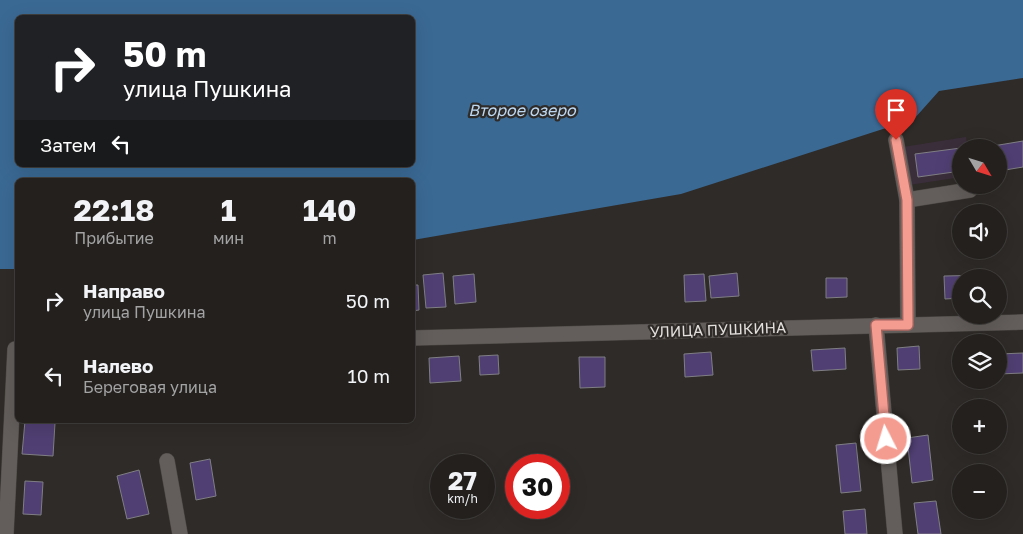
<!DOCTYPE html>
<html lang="ru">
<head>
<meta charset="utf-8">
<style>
	:root { --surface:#23201e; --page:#2b2827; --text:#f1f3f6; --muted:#a3a3a4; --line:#403e3c }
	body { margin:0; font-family:"Golos Text",sans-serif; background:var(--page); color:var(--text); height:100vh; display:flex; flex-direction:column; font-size:19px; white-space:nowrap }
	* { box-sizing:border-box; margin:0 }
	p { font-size:16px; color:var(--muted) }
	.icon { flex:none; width:28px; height:28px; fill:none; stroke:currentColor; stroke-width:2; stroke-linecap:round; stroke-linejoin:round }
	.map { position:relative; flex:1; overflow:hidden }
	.panel { position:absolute; left:15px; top:178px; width:400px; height:245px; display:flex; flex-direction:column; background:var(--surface); border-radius:8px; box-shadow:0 5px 20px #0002,0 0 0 1px var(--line) }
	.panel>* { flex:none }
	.banner { position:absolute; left:15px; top:15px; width:400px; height:152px; border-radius:8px; box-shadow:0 5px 20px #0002,0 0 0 1px var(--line); background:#202124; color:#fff; overflow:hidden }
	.needle { width:32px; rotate:128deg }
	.controls { position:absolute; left:952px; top:139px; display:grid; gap:10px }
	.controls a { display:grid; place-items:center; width:55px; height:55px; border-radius:50%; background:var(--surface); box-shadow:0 5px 20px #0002,0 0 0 1px var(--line); font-size:25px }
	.speed { position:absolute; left:430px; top:454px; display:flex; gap:10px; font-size:25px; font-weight:700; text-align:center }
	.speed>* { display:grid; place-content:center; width:65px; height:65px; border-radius:50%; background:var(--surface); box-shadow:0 5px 20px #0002,0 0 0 1px var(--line); line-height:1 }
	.speed small { font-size:12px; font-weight:400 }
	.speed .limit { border:8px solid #d22; background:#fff; color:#111 }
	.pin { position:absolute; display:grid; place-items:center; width:42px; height:42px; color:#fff; margin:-51px -21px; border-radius:50% 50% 50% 0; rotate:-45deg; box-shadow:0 0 5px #0007 }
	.pin .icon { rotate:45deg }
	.me { position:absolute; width:55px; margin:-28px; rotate:355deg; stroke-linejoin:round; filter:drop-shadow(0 0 4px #0008) }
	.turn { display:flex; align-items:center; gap:18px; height:105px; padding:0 25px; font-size:22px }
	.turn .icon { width:65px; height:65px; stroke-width:2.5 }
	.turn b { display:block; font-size:35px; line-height:42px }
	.then { display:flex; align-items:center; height:48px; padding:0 25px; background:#0003; gap:10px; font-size:19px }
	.eta { display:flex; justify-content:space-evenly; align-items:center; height:85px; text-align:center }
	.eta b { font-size:30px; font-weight:700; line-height:35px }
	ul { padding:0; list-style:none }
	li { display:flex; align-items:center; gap:15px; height:75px; padding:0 25px }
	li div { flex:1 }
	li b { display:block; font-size:19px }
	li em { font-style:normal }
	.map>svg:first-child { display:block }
	.commercial { fill:#3b2e3b }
	.water { fill:#3a6994; fill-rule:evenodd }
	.building { fill:#503f73; stroke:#807f84 }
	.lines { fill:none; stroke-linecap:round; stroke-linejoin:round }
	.minor-casing { stroke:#4c4845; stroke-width:16 }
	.minor { stroke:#635e5b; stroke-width:15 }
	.route-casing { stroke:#9f655e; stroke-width:12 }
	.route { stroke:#f59c91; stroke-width:9 }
	.labels { text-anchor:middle; stroke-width:4.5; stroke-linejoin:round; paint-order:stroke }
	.street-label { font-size:15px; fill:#e2dfdd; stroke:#2f2b28 }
	.water-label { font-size:16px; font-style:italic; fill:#bdd8f2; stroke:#2f2b28 }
</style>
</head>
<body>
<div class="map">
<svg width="1023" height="534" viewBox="0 0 1023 534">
	<rect width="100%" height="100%" fill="#2f2b28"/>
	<path class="commercial" d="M966,137L967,147L961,148V177L909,185L903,147Z"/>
	<path class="water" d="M0,0H1023V78L939,91L914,119L681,194L413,240L412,180H18L17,269H0ZM18,18H412V165H18Z"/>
	<g class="building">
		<path d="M1023,141V167L999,171V148H993V146Z"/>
		<path d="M961,148V171L918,177L915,154Z"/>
		<path d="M443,273L446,307L426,308L423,275Z"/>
		<path d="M737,273L739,296L711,298L709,276Z"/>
		<path d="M474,274L476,302L455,304L453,276Z"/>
		<path d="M704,274L706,301L685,302L684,275Z"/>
		<path d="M990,275V278H961V298L945,299L944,276Z"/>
		<path d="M826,278H847V297L826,298Z"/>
		<path d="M412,285H418L419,310L412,311Z"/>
		<path d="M919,346L920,369L898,370L897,348Z"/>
		<path d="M845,348L846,369L813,371L811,350Z"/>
		<path d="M711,352L713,375L685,377L684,354Z"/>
		<path d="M1023,353V373L999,374V354Z"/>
		<path d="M498,355L499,374L480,375L479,356Z"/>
		<path d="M459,356L461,381L430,383L429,358Z"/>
		<path d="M579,357H605V387L580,388Z"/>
		<path d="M25,421L55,423L53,456L22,454Z"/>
		<path d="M928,435L933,480L912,483L907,438Z"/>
		<path d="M856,443L861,491L841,493L836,445Z"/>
		<path d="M210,459L216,496L196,500L190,463Z"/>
		<path d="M139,470L149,514L127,519L117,476Z"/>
		<path d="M25,481L43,482L41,515L23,514Z"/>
		<path d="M936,501L941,534H918L914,503Z"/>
		<path d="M865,509L867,534H845L843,511Z"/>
	</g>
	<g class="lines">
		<g class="minor-casing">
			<g id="minor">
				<path d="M896,140L907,200L908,325"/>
				<path d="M907,200L970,190"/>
				<path d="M876,325L895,534"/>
				<path d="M412,338L1023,322"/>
				<path d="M167,461L180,534"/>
				<path d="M6,534L15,349"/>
			</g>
		</g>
		<use href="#minor" class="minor"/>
	</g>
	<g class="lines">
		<g class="route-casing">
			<path id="route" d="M886,439L876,325H908L907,200L896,140"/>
		</g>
		<use href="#route" class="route"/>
	</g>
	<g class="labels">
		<g class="street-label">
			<text transform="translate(718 330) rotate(-2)" y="5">УЛИЦА ПУШКИНА</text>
		</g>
		<g class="water-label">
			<text x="522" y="116">Второе озеро</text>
		</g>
	</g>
</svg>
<div class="controls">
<a><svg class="needle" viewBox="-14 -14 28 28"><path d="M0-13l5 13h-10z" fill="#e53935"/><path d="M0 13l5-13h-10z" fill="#a3a3a4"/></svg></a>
<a><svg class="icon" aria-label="sound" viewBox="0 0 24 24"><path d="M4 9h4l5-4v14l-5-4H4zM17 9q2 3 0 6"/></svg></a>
<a><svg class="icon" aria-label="search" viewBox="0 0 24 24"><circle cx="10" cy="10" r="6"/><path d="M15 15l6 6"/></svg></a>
<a><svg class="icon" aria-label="layers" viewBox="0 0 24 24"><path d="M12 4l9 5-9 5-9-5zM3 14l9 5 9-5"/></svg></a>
<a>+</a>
<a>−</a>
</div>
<div class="speed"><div>27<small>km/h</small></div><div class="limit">30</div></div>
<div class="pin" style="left:896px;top:140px;background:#d93025"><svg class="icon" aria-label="arrive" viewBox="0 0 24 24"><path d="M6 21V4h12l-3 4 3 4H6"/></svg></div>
<svg class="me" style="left:886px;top:439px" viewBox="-20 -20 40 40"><circle r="17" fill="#f59c91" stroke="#fff" stroke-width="3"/><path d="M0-11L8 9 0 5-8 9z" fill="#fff"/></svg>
<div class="banner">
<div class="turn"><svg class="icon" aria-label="right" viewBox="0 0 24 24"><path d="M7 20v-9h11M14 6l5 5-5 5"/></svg><div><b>50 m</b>улица Пушкина</div></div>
<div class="then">Затем<svg class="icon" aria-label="left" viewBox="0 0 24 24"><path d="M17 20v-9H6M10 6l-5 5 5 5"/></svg></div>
</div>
<section class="panel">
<div class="eta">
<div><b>22:18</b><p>Прибытие</p></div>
<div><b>1</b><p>мин</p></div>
<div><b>140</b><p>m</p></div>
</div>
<ul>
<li><svg class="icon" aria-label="right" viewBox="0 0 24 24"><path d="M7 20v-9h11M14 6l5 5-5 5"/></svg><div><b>Направо</b><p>улица Пушкина</p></div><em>50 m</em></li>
<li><svg class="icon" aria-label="left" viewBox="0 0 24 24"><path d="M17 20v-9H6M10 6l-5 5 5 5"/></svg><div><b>Налево</b><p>Береговая улица</p></div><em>10 m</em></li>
</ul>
</section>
</div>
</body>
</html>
